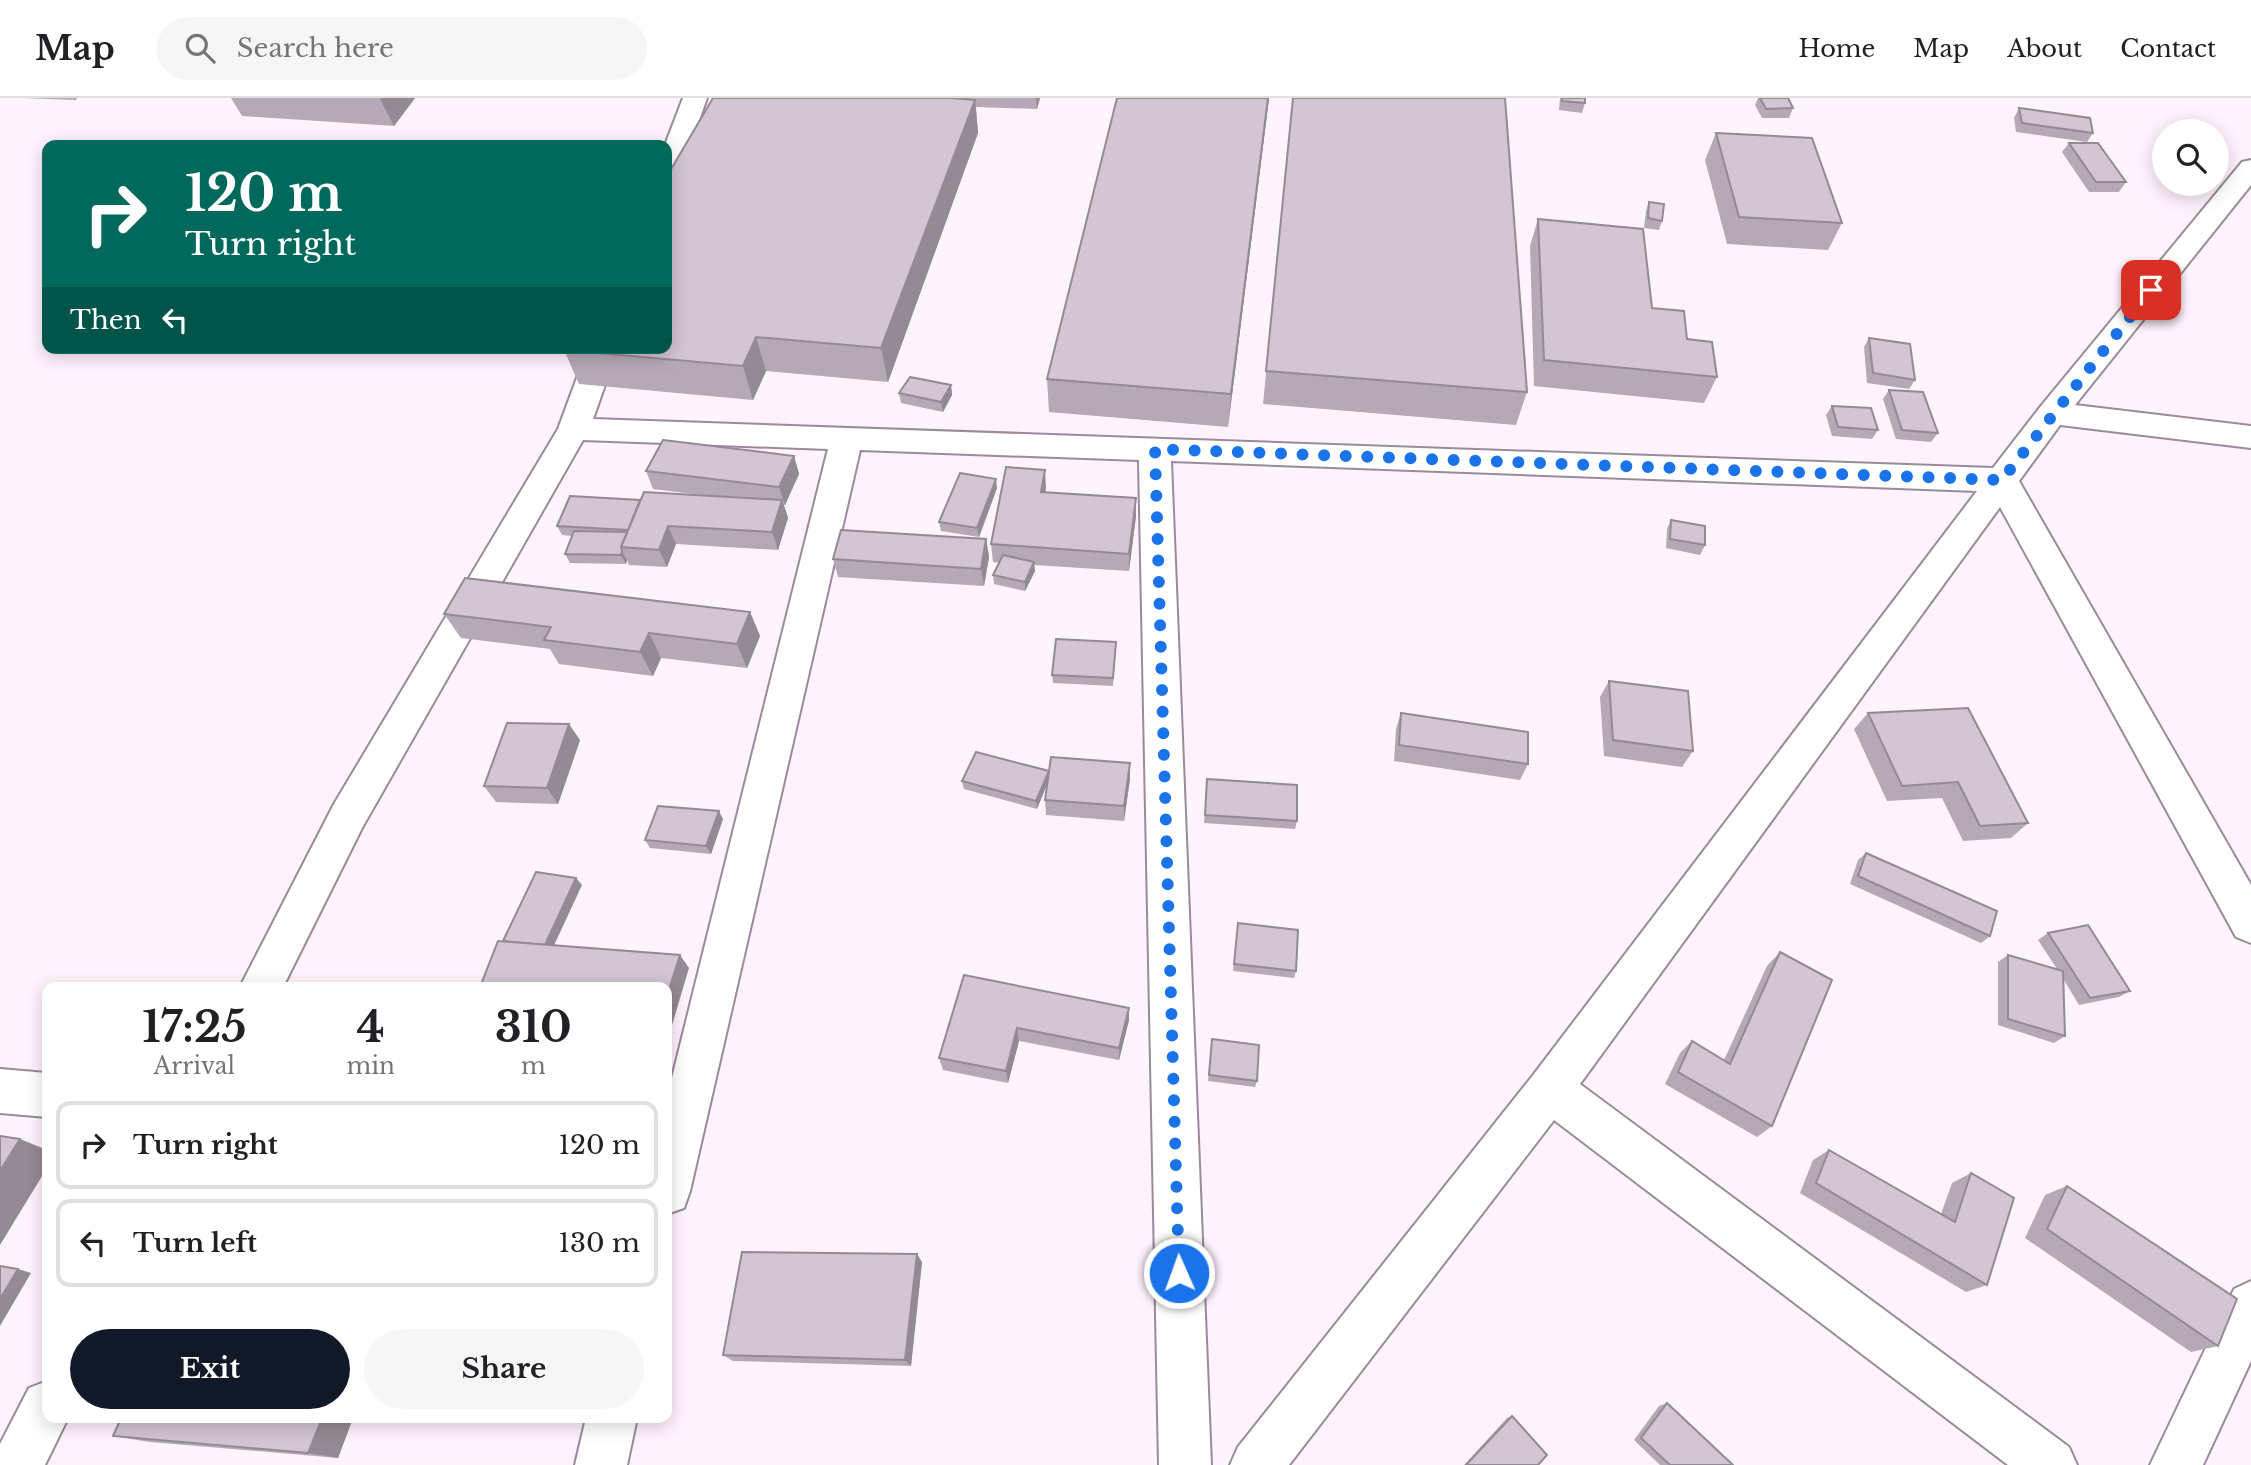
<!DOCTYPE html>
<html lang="en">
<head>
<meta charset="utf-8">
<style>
	:root { --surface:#fff; --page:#f6f6f6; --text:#202124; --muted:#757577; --line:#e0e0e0; --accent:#111827 }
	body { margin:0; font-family:"Libre Baskerville",serif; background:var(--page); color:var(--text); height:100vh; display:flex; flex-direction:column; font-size:26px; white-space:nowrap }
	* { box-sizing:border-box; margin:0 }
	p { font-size:23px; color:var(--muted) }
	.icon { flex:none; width:38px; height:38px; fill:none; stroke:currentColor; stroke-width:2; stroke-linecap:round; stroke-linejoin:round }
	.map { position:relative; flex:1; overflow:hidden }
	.panel { position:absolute; left:42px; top:884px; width:630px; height:441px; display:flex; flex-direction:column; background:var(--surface); border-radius:14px; box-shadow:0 4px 18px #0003 }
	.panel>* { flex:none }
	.top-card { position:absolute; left:42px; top:42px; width:630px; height:214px; border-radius:14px; box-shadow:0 4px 18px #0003; background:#00695c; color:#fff; overflow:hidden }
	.controls { position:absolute; left:2152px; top:21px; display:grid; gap:14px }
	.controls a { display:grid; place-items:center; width:77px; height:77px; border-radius:50%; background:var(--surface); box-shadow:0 4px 18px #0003; font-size:35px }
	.pin { position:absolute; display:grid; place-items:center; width:60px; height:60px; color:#fff; margin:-30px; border-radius:14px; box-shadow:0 4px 10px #0006 }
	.me { position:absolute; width:77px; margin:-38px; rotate:358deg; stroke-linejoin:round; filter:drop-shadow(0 0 5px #0008) }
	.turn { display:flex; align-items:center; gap:24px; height:147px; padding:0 28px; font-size:32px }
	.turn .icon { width:91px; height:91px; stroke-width:2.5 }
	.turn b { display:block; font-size:49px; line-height:60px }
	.then { display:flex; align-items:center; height:66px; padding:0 28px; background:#0003; gap:14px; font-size:26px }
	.eta { display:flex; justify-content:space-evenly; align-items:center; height:119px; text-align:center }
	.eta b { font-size:42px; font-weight:700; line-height:49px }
	.cta { display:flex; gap:14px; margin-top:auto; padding:14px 28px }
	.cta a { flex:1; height:80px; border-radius:42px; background:var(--accent); color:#fff; font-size:28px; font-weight:700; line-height:80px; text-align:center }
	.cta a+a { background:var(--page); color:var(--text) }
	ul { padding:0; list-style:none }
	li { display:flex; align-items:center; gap:21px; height:88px; margin:0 14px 10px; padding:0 14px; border:4px solid var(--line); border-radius:14px }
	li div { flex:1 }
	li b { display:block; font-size:26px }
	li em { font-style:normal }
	header { display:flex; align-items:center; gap:42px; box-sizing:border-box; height:98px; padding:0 35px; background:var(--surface); border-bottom:2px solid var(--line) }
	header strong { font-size:33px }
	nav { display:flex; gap:38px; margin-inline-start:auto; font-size:24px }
	.search { width:490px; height:63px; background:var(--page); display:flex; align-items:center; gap:18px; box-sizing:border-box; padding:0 24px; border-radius:38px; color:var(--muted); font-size:26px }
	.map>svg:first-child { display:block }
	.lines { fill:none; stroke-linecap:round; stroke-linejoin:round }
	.minor-casing { stroke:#998c98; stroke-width:4 }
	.minor { fill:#fff; fill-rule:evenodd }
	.wall { fill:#b5a9b5 }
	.shaded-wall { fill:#948a93 }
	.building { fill:#d3c5d2; stroke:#948a93; stroke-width:2 }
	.route { stroke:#1a73e8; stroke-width:12; stroke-dasharray:0 21.6 }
</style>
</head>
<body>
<header>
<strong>Map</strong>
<div class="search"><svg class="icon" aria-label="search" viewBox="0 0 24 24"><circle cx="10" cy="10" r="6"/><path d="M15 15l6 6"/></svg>Search here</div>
<nav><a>Home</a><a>Map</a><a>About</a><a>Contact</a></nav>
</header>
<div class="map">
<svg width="2251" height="1367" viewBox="0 0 2251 1367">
	<rect width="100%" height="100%" fill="#fff3fe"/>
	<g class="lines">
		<g class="minor-casing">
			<g id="minor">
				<path d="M683,0H707L680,76L676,82L667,84L665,47Z"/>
				<path d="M2251,62V87L2075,307L2251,328V350L2060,327L2019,383L2251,787V845L2236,839L2000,409L1580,986L2069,1349L2077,1367H2008L1554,1022L1289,1367H1230L1238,1349L1534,976L1977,393L1171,363L1211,1367H1159L1139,362L860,352L690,1093L684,1110L667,1116V1000L828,351L583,342L362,730L283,889H240L334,706L558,331L588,250H618L593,321L1993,370L2041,308L2242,64Z"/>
				<path d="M0,971L47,975V1019L0,1015Z"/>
				<path d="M2251,1183V1263L2203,1367H2150L2234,1191Z"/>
				<path d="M47,1283V1320H68L45,1367H0V1346L29,1290Z"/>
				<path d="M586,1320H637L627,1367H575Z"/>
			</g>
		</g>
		<use href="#minor" class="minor"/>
	</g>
	<g class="wall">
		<path d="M21,0H77L76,2Z"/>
		<path d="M231,0H415L394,28L242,18Z"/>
		<path d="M713,0H1040L1037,11L976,9L978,35L888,284L766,273L753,302L579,286L564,252Z"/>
		<path d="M1269,0L1228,329L1049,314L1047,281Z"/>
		<path d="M1293,0L1527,294L1516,327L1263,306Z"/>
		<path d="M1560,0H1585V5L1582,15L1559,12Z"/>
		<path d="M1758,0H1788L1793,10L1789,20H1762L1755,7Z"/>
		<path d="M2019,10L2093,35L2087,44L2016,34L2014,20Z"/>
		<path d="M1716,35L1842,125L1828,152L1727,146L1705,62Z"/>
		<path d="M2069,45L2126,84L2119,94H2089L2062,54Z"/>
		<path d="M1649,104L1662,123L1659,132L1644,130L1646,113Z"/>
		<path d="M1538,121L1652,210L1687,241L1717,279L1704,305L1534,288L1530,148Z"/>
		<path d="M1869,240L1915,282L1909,291L1867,285L1864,249Z"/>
		<path d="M951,287L952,297L943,314L901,305L899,295Z"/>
		<path d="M1889,292L1938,335L1931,344L1896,341L1883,301Z"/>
		<path d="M1832,308L1878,332L1872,341L1832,338L1826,317Z"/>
		<path d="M794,358L799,376L785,407H784L788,420L778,452L676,446L667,469L629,467L627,462L626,466L570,465L565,456L572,438L562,437L557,428L710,398L653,391L646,373Z"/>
		<path d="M997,390L979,439L941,433L939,424Z"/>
		<path d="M1046,390L1045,394L1136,400V418L1129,473L1034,467L1035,473L1025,493L994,486L993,477L999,465L993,464L991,446Z"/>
		<path d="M1671,422L1705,447L1700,457L1666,450L1667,431Z"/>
		<path d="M986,441L989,459L984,488L838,479L833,461Z"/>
		<path d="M750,514L760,538L747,570L661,560L653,578L559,566L550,551L461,540L444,516Z"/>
		<path d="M1116,544L1113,588L1053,585L1052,577Z"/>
		<path d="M1609,583L1693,653L1682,669L1604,658L1600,599Z"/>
		<path d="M1401,615L1528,666L1520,682L1394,663L1396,631Z"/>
		<path d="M1868,615L2028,725L2011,740L1963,743L1942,700L1887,703L1854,631Z"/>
		<path d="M580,642L558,706L496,704L484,688Z"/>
		<path d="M1049,673L1130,681L1124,723L1046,717L1045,702L1047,687L1037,711L964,691L962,683Z"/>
		<path d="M1207,681L1297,723L1295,731L1204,725Z"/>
		<path d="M723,721L711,756L650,750L645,742Z"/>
		<path d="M1866,755L1990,838L1981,845L1850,786L1858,762Z"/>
		<path d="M1238,825L1296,873L1294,880L1233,873Z"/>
		<path d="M2048,835L2130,893L2119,899L2079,907L2064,882L2065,938L2054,945L1998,927V864L2008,857L2057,871L2038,842Z"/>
		<path d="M1780,854L1772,1028L1757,1039L1665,986L1680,955L1692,943L1724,962L1767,868Z"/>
		<path d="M964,877L1129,922L1119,962L1019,943L1008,985L943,972L939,960Z"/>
		<path d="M1212,941L1257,983L1255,989L1208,983Z"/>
		<path d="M1829,1052L1941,1116L1952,1085L1971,1075L1987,1187L1966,1194L1800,1095L1813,1062Z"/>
		<path d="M2067,1088L2218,1248L2191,1254L2025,1140L2045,1097Z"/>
		<path d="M922,1164L911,1268L733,1263L723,1257Z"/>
		<path d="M1667,1305L1733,1367H1660L1634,1342L1659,1308Z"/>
		<path d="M1512,1318L1538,1367H1464L1507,1320Z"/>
		<path d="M121,1320H353L338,1360L150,1344L113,1338Z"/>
	</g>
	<g class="shaded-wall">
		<path d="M381,0H415L394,28L380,1Z"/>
		<path d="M1036,0H1040L1037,11Z"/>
		<path d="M1268,0H1269L1228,329L1231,296Z"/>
		<path d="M975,2L978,35L888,284L881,250Z"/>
		<path d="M756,239L766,273L753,302L743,268Z"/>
		<path d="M951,287L952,297L943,314L941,304Z"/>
		<path d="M794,358L799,376L785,407L779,389Z"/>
		<path d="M1045,372L1046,390L1042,412L1041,394Z"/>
		<path d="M996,381L997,390L979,439L977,430Z"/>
		<path d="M1136,400V418L1129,473V456Z"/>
		<path d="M782,402L788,420L778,452L772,434Z"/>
		<path d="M668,428L676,446L667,469L659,452Z"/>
		<path d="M986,441L989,459L984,488L981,471Z"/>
		<path d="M622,453L627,462L626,466L621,457Z"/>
		<path d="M1034,464L1035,473L1025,493V484Z"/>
		<path d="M750,514L760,538L747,570L737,546Z"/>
		<path d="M649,535L661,560L653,578L640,554Z"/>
		<path d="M569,626L580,642L558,706L547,690Z"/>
		<path d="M1130,665V681L1124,723V708Z"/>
		<path d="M1049,673V681L1037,711L1036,703Z"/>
		<path d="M719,713L723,721L711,756L706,748Z"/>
		<path d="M576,780L582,787L550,856L544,849Z"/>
		<path d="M680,857L689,870L667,944V898Z"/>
		<path d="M1129,910V922L1119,962V950Z"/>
		<path d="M1017,930L1019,943L1008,985L1006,973Z"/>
		<path d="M20,1041L47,1052V1070L0,1147V1073Z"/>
		<path d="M917,1156L922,1164L911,1268L905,1262Z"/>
		<path d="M18,1171L31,1175L0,1228V1201Z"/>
		<path d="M322,1320H353L338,1360L308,1355Z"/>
	</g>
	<g class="building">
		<path d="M713,0H952L975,2L881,250L756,239L743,268L564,252L566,250H667V78Z"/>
		<path d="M1117,0H1268L1231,296L1047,281Z"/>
		<path d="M1293,0H1505L1527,294L1266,273Z"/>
		<path d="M1562,0H1585V5L1562,3Z"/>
		<path d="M1760,0H1788L1793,10L1766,11Z"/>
		<path d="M2019,10L2090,20L2093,35L2022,25Z"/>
		<path d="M1716,35L1812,40L1842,125L1739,119Z"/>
		<path d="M2069,45H2098L2126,84H2096Z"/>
		<path d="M1649,104L1664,106L1662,123L1648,120Z"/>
		<path d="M1538,121L1643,131L1652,210L1684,213L1687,241L1712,244L1717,279L1544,262Z"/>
		<path d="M1869,240L1910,246L1915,282L1873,275Z"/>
		<path d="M910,279L951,287L941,304L899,295Z"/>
		<path d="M1889,292L1923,294L1938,335L1902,332Z"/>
		<path d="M1832,308L1871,310L1878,332L1838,329Z"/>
		<path d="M663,342L794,358L779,389L646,373Z"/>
		<path d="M1006,369L1045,372L1041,394L1136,400L1129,456L991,446Z"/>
		<path d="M960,375L996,381L977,430L939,424Z"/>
		<path d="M644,394L782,402L772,434L668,428L659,452L621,449Z"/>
		<path d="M570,398L640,402L628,432L557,428Z"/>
		<path d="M1671,422L1705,428V447L1670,441Z"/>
		<path d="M841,432L986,441L981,471L833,461Z"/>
		<path d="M574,433L627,434L621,449L622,453L621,457L565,456Z"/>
		<path d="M1003,457L1034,464L1025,484L993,477Z"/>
		<path d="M465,480L750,514L737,546L649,535L640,554L544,542L551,529L444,516Z"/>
		<path d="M1056,541L1116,544L1113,580L1052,577Z"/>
		<path d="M1609,583L1688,593L1693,653L1613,642Z"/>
		<path d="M1968,610L2028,725L1980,728L1958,684L1902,688L1868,615Z"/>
		<path d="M1401,615L1528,634V666L1399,647Z"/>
		<path d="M507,625L569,626L547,690L484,688Z"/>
		<path d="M976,654L1049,673L1036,703L962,683Z"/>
		<path d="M1051,659L1130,665L1124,708L1045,702Z"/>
		<path d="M1207,681L1297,687V723L1205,717Z"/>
		<path d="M658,708L719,713L706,748L645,742Z"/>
		<path d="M1866,755L1997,813L1990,838L1858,778Z"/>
		<path d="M536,774L576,780L545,847L503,843Z"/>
		<path d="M1238,825L1298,832L1296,873L1234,866Z"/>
		<path d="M2088,827L2130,893L2090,900L2048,835Z"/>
		<path d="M498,843L680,857L667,898V889H480Z"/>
		<path d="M1780,854L1832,882L1772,1028L1678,974L1692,943L1730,966Z"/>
		<path d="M2008,857L2063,873L2065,938L2008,921Z"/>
		<path d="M964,877L1129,910L1119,950L1017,930L1006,973L939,960Z"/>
		<path d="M1212,941L1259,947L1257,983L1209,977Z"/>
		<path d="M0,1038L20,1041L0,1073Z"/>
		<path d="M1829,1052L1955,1124L1971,1075L2014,1100L1987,1187L1816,1085Z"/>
		<path d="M2067,1088L2237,1201L2218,1248L2047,1131Z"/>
		<path d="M742,1154L917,1156L905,1262L723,1257Z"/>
		<path d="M0,1168L18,1171L0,1201Z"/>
		<path d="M1667,1305L1733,1367H1670L1641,1340Z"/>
		<path d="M1512,1318L1547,1357L1538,1367H1466Z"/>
		<path d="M121,1320H322L308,1355L113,1338Z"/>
	</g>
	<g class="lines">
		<path class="route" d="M1179,1175L1155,351L2002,382L2151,192"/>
	</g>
</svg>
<div class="controls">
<a><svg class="icon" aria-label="search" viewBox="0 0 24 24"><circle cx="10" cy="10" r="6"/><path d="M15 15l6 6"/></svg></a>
</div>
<div class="pin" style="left:2151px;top:192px;background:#d93025"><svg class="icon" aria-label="arrive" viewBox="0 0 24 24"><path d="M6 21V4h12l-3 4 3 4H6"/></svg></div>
<svg class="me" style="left:1179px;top:1175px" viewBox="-20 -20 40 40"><circle r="17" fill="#1a73e8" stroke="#fff" stroke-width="3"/><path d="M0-11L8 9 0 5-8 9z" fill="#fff"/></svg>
<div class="top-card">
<div class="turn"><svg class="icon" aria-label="right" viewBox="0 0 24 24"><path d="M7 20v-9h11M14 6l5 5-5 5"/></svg><div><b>120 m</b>Turn right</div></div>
<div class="then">Then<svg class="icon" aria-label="left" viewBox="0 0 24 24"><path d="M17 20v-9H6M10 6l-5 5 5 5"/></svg></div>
</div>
<section class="panel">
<div class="eta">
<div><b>17:25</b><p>Arrival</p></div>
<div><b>4</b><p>min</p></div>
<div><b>310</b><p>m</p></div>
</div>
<ul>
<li><svg class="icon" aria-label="right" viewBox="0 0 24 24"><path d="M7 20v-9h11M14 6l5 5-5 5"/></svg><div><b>Turn right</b></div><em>120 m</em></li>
<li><svg class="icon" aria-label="left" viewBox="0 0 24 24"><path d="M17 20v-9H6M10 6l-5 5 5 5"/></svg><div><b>Turn left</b></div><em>130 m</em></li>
</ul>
<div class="cta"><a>Exit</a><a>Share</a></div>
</section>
</div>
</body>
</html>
